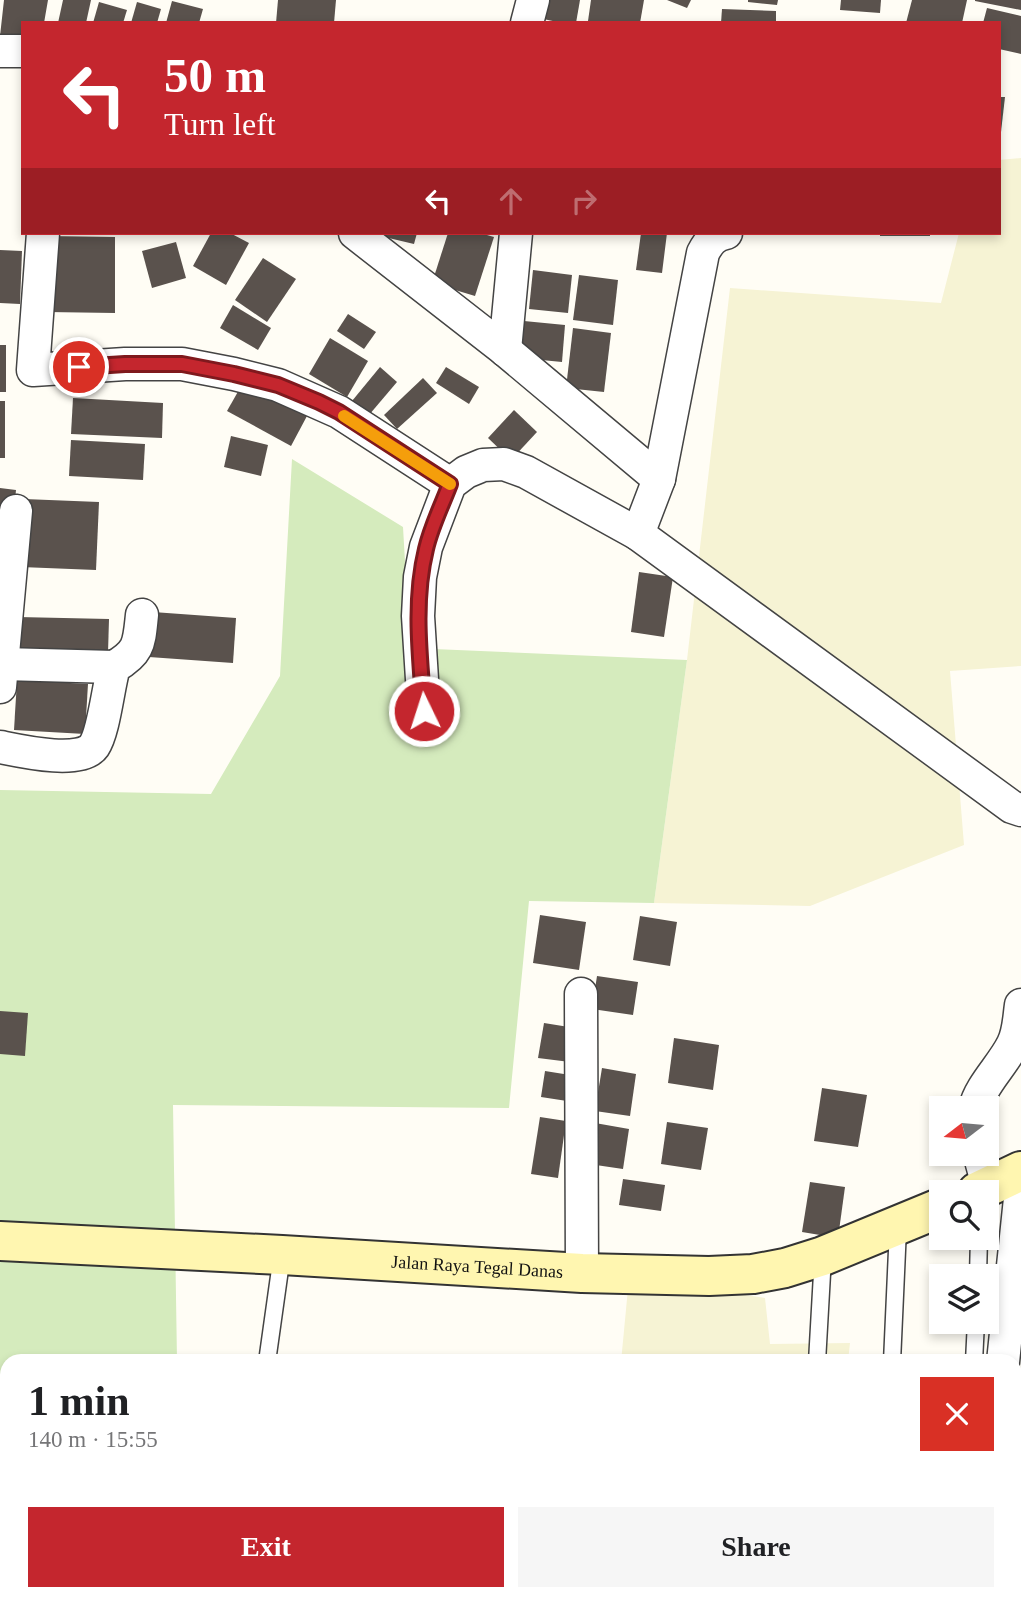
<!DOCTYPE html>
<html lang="en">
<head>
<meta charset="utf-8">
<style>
	:root { --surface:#fff; --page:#f6f6f6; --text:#202124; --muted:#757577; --accent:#c4262e }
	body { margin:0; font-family:Georgia,serif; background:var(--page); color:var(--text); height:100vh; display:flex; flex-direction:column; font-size:26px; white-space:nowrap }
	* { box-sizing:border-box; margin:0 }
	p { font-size:23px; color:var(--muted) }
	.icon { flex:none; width:38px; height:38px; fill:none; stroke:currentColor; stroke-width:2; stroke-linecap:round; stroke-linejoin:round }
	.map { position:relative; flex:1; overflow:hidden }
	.panel { position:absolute; left:0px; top:1354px; width:1022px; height:247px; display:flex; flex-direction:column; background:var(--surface); border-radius:21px 21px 0 0; box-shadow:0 4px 10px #0003 }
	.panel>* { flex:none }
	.hud { position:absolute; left:21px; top:21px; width:980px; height:214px; border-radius:0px; box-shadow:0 4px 10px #0003; background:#c4262e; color:#fff; overflow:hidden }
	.needle { width:46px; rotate:254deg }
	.fabs { position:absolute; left:929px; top:1096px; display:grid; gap:14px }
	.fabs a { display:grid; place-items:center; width:70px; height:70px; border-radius:0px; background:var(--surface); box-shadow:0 4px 10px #0003; font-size:35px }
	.pin { position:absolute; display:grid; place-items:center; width:60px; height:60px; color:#fff; margin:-30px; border:4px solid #fff; border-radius:50%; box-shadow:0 2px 7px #0007 }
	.me { position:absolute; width:77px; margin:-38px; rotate:356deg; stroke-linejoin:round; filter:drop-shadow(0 0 5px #0008) }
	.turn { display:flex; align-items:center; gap:24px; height:147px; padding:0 28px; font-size:32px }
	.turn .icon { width:91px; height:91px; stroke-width:2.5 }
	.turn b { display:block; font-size:49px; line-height:60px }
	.lanes { display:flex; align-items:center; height:66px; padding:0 28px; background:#0003; justify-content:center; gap:35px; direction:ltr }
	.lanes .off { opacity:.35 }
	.round { display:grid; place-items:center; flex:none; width:74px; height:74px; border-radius:0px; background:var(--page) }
	.headline { display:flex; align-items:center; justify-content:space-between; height:119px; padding:0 28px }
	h1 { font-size:42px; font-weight:700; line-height:52px }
	.primary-button { display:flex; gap:14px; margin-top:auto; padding:14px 28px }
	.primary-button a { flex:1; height:80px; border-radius:0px; background:var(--accent); color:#fff; font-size:28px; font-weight:700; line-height:80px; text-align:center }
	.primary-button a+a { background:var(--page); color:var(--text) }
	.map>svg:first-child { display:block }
	.farmland { fill:#f6f3d4 }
	.green { fill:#d5ebbd }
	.building { fill:#5a524d }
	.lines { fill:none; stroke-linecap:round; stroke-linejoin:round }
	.lane-casing { stroke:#444; stroke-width:19 }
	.street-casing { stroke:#444; stroke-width:35 }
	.secondary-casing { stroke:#333; stroke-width:42 }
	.lane { stroke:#fff; stroke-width:16 }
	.street { stroke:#fff; stroke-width:32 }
	.secondary { stroke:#fff6b0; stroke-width:38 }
	.route-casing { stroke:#7f191e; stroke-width:18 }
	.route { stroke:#c4262e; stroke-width:12 }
	.slow { stroke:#f59e0b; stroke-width:12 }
	.labels { text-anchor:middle; stroke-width:7; stroke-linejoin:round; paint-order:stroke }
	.street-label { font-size:18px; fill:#111; stroke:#fff }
</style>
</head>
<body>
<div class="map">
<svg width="1021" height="1601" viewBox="0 0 1021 1601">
	<rect width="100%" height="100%" fill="#fffdf5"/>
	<g class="farmland">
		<path d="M1021,158V666L950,671L964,845L810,906L654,903L687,660L730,288L941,303L959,233H999V160Z"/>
		<path d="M629,1278L765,1298L770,1344L850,1343L848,1361L621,1362Z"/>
		<path d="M321,1594H822L821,1601H321Z"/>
	</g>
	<path class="green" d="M292,459L403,527L410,648L687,660L654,903L529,901L509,1108L173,1105L177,1361L7,1362V1594H181V1601H0V790L211,794L280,676Z"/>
	<g class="building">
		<path d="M4,0H48L44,23H23V39L0,36Z"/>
		<path d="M63,0H91L86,23H58Z"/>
		<path d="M278,0H336L334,23H276Z"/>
		<path d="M537,0H580L576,23H562L534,17Z"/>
		<path d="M591,0H644L640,23H599L588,21Z"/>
		<path d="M667,0H691L687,8Z"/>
		<path d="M748,0H778L777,5L748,2Z"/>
		<path d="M841,0H881L880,13L840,10Z"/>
		<path d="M912,0H967L962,23H906Z"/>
		<path d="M975,0H1021V10L975,1Z"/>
		<path d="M172,1L203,9L199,23H166Z"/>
		<path d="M99,2L127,10L123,23H93Z"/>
		<path d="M137,2L161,9L157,23H131Z"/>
		<path d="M987,8L1021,16V54L999,49V23H983Z"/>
		<path d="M722,9L776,11V23H721Z"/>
		<path d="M999,97H1005L1001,132H999Z"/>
		<path d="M211,233H230L249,243L226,285L193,266Z"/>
		<path d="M377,233H417L414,244L376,235Z"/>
		<path d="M448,233H480L494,237L475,296L432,283Z"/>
		<path d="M641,233H667L662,273L636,270Z"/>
		<rect x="880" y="233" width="50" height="3"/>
		<path d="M47,236L115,237V313L47,312Z"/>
		<path d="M176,242L186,278L152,288L142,251Z"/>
		<path d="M0,250L22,251L20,304L0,303Z"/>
		<path d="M263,258L296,279L267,322L235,300Z"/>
		<path d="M533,270L572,275L568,313L529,309Z"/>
		<path d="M579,275L618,280L613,325L573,320Z"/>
		<path d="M233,305L271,328L258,350L220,328Z"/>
		<path d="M348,314L376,332L364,349L337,331Z"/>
		<path d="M524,321L565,325L562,362L521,358Z"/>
		<path d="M573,328L611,333L604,392L566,388Z"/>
		<path d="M330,338L368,361L347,397L309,374Z"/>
		<rect x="0" y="345" width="6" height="47"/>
		<path d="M380,367L397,382L369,415L352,401Z"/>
		<path d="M446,367L479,387L469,404L436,383Z"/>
		<path d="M423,378L437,393L397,429L384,415Z"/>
		<path d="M244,381L307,416L291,446L227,411Z"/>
		<path d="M73,398L163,403L162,438L71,434Z"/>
		<rect x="0" y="401" width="5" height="57"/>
		<path d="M514,410L537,432L511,460L488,438Z"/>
		<path d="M231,436L268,445L261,476L224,467Z"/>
		<path d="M71,440L145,444L143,480L69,476Z"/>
		<path d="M0,488L16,490L12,531L0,530Z"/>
		<path d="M24,499L99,502L96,570L21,567Z"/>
		<path d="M639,572L673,577L664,637L631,632Z"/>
		<path d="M153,612L236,618L233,663L149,657Z"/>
		<path d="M18,617L109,619L108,653L18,652Z"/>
		<path d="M17,680L88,684L85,734L14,730Z"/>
		<path d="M540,915L586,922L579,970L533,963Z"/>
		<path d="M640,916L677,922L670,966L633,960Z"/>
		<path d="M597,976L638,982L633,1015L592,1009Z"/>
		<path d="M0,1011L28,1013L25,1056L0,1054Z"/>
		<path d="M544,1023L575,1028L570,1062L538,1058Z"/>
		<path d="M674,1038L719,1045L713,1090L668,1083Z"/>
		<path d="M602,1068L636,1074L630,1116L595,1111Z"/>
		<path d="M545,1071L570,1075L567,1101L541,1097Z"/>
		<path d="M822,1088L867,1095L858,1147L814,1141Z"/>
		<path d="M540,1117L566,1121L558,1178L531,1174Z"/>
		<path d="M667,1122L708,1128L701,1170L661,1164Z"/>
		<path d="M595,1123L629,1129L623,1169L589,1164Z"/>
		<path d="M623,1179L665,1185L661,1211L619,1205Z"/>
		<path d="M810,1182L845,1187L838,1238L802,1232Z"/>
	</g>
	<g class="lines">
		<g class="lane-casing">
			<g id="lane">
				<path d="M978,1276L979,1237"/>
				<path d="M267,1362L282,1255"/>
				<path d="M817,1362L823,1256"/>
				<path d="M892,1362L898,1228"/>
				<path d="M974,1362L976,1321"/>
				<path d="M1015,1516H1021"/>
				<path d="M776,1601L778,1594"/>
			</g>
		</g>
		<g class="street-casing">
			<g id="street">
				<path d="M527,23L533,0"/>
				<path d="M0,51H23"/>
				<path d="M43,233L33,370L125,364H182L234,374L278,385L339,412L450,484"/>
				<path d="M355,233L505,350L659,479L638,534L1012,807L1021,810"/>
				<path d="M505,350L516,233"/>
				<path d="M659,479L703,253C708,243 714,235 726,233"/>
				<path d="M3,664L114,667"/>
				<path d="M0,687L16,511"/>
				<path d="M424,711L418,616L420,577L426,547L450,484L466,472L483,465L504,464L526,472L638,534"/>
				<path d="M0,747C20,751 81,765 94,746C104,731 108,687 114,667C140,652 139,643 142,615"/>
				<path d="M581,994L582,1273"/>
				<path d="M975,1108C980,1086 1003,1065 1013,1044C1019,1032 1019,1019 1021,1005"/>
				<path d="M979,1153L988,1186"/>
				<path d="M1003,1362L1021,1189"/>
				<path d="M974,1601L975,1594"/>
			</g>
		</g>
		<g class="secondary-casing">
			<g id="secondary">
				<path d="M977,1192L1021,1171"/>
				<path id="s1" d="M0,1241L282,1255L582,1273L709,1276L753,1274L785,1268L823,1256L942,1207"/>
			</g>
		</g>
		<use href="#lane" class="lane"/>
		<use href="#street" class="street"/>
		<use href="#secondary" class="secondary"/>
	</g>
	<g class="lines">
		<g class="route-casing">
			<path id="route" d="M79,367L125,364H182L234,374L278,385L319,402L339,412L450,484C442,505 431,527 426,549C413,602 420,657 424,711"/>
		</g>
		<use href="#route" class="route"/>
		<path class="slow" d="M344,416L450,484"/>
	</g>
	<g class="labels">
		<g class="street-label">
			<text dy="6" stroke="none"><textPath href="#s1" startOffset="478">Jalan Raya Tegal Danas</textPath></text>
		</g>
	</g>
</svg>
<div class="fabs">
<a><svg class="needle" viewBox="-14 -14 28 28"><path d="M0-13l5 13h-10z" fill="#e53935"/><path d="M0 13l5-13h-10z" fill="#757577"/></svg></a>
<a><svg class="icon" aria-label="search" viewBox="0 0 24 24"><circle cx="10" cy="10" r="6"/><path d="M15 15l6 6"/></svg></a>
<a><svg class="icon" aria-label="layers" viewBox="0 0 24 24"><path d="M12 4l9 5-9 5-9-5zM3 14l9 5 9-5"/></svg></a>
</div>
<div class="pin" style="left:79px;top:367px;background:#d93025"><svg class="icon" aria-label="arrive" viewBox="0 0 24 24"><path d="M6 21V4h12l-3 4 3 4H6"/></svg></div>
<svg class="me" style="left:424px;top:711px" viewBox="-20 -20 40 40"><circle r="17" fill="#c4262e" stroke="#fff" stroke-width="3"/><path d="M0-11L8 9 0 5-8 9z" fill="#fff"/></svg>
<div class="hud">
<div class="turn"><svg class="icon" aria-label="left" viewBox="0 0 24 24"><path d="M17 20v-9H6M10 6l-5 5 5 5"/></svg><div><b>50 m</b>Turn left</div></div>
<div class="lanes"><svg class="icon" aria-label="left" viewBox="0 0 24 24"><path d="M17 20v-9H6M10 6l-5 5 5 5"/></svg><svg class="icon off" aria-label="ahead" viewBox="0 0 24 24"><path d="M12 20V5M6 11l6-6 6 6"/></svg><svg class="icon off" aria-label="right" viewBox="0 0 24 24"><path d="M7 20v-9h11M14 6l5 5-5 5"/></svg></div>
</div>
<section class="panel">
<div class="headline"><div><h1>1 min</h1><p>140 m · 15:55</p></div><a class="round" style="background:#d93025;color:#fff"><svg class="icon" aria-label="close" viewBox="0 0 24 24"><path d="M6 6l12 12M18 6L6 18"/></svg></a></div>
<div class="primary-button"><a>Exit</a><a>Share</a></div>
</section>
</div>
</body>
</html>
